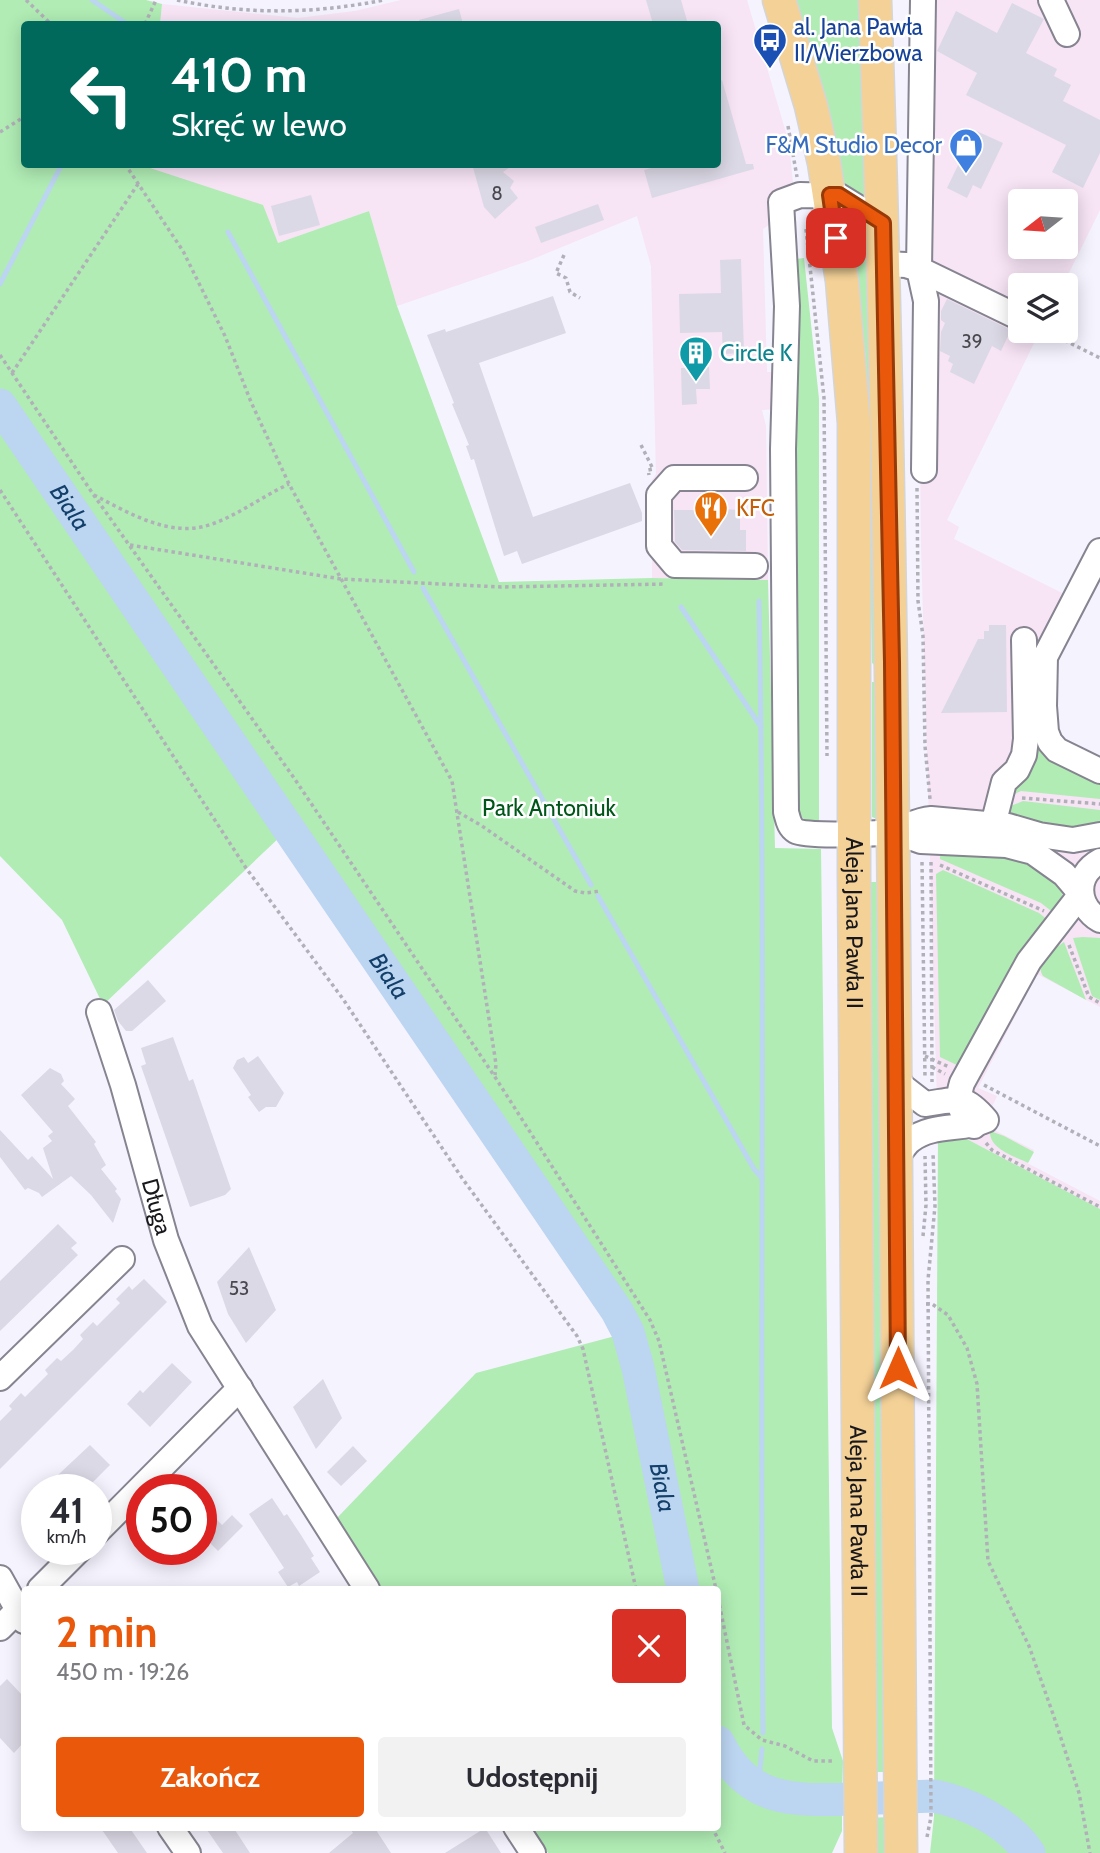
<!DOCTYPE html>
<html lang="pl">
<head>
<meta charset="utf-8">
<style>
	:root { --surface:#fff; --page:#f2f2f3; --text:#2b2b33; --muted:#7c7c81; --accent:#ea580c }
	body { margin:0; font-family:Cabin,sans-serif; background:var(--page); color:var(--text); height:100vh; display:flex; flex-direction:column; font-size:26px; white-space:nowrap }
	* { box-sizing:border-box; margin:0 }
	p { font-size:23px; color:var(--muted) }
	.icon { flex:none; width:38px; height:38px; fill:none; stroke:currentColor; stroke-width:2; stroke-linecap:round; stroke-linejoin:round }
	.map { position:relative; flex:1; overflow:hidden }
	.panel { position:absolute; left:21px; top:1586px; width:700px; height:245px; display:flex; flex-direction:column; background:var(--surface); border-radius:7px; box-shadow:0 4px 18px #0003 }
	.panel>* { flex:none }
	.hud { position:absolute; left:21px; top:21px; width:700px; height:147px; border-radius:7px; box-shadow:0 4px 18px #0003; background:#00695c; color:#fff; overflow:hidden }
	.needle { width:46px; rotate:253deg }
	.controls { position:absolute; left:1008px; top:189px; display:grid; gap:14px }
	.controls a { display:grid; place-items:center; width:70px; height:70px; border-radius:7px; background:var(--surface); box-shadow:0 4px 18px #0003; font-size:35px }
	.speed { position:absolute; left:21px; top:1474px; display:flex; gap:14px; font-size:35px; font-weight:700; text-align:center }
	.speed>* { display:grid; place-content:center; width:91px; height:91px; border-radius:50%; background:var(--surface); box-shadow:0 4px 18px #0003; line-height:1 }
	.speed small { font-size:18px; font-weight:400 }
	.speed .limit { border:10px solid #d22; background:#fff; color:#111 }
	.pin { position:absolute; display:grid; place-items:center; width:60px; height:60px; color:#fff; margin:-30px; border-radius:14px; box-shadow:0 4px 10px #0006 }
	.me { position:absolute; width:77px; margin:-38px; rotate:0deg; stroke-linejoin:round; filter:drop-shadow(0 0 5px #0008) }
	.turn { display:flex; align-items:center; gap:24px; height:147px; padding:0 35px; font-size:32px }
	.turn .icon { width:91px; height:91px; stroke-width:2.5 }
	.turn b { display:block; font-size:49px; line-height:60px }
	.round { display:grid; place-items:center; flex:none; width:74px; height:74px; border-radius:7px; background:var(--page) }
	.overview { display:flex; align-items:center; justify-content:space-between; height:119px; padding:0 35px }
	h1 { font-size:42px; font-weight:700; line-height:52px; color:var(--accent) }
	.primary-button { display:flex; gap:14px; margin-top:auto; padding:14px 35px }
	.primary-button a { flex:1; height:80px; border-radius:7px; background:var(--accent); color:#fff; font-size:28px; font-weight:700; line-height:80px; text-align:center }
	.primary-button a+a { background:var(--page); color:var(--text) }
	.map>svg:first-child { display:block }
	.commercial { fill:#f7e4f5; fill-rule:evenodd }
	.green { fill:#b0ecb4 }
	.lines { fill:none; stroke-linecap:round; stroke-linejoin:round }
	.stream { stroke:#bcd5f1; stroke-width:5 }
	.river { stroke:#bcd5f1; stroke-width:33 }
	.building { fill:#dcd9e6 }
	.minor-casing { stroke:#868490; stroke-width:28 }
	.major-casing { stroke:#d5d5d6; stroke-width:35 }
	.path { stroke:#b1b0b9; stroke-width:3.5; stroke-dasharray:3.5 3.5; stroke-linecap:butt }
	.minor { stroke:#fff; stroke-width:24 }
	.major { stroke:#f3d197; stroke-width:32 }
	.route-casing { stroke:#983908; stroke-width:18 }
	.route { stroke:#ea580c; stroke-width:12 }
	.labels { text-anchor:middle; stroke-width:5; stroke-linejoin:round; paint-order:stroke }
	.number-label { font-size:19px; fill:#49484e }
	.transit-label { font-size:23px; fill:#164399; stroke:#fff; text-anchor:start }
	.shop-label { font-size:23px; fill:#366cbe; stroke:#fff; text-anchor:end }
	.culture-label { font-size:23px; fill:#0d838f; stroke:#fff; text-anchor:start }
	.food-label { font-size:23px; fill:#c56008; stroke:#fff; text-anchor:start }
	.park-label { font-size:23px; fill:#005619; stroke:#fff }
	.street-label { font-size:23px; fill:#18171b; stroke:#fff }
	.water-label { font-size:24px; font-style:italic; fill:#133f6b; stroke:#fff }
</style>
</head>
<body>
<div class="map">
<svg width="1100" height="1853" viewBox="0 0 1100 1853">
	<rect width="100%" height="100%" fill="#f5f3fe"/>
	<g class="commercial">
		<path d="M401,0H747L789,143L794,194L788,211L763,229L767,372H775L778,409L762,410L766,426L768,580L652,578V480L656,474L651,266L637,216L528,261L397,306L369,211L278,243L147,167V164H718V24H160L162,4L298,18L355,11Z"/>
		<path d="M916,0H1100V210L1063,285H1020V331H1040L947,520L959,527L954,539L1064,594L1031,744L1100,777V1007L1037,974L978,1088L997,1096L991,1109L996,1131L1034,1150L1027,1163L1100,1201V1209L963,1137L938,1136L921,544ZM1020,201H1066V247H1020Z"/>
	</g>
	<g class="green">
		<path d="M0,0H146L162,4L160,24H24V164L147,165V167L263,205L278,243L369,211L397,306L499,582L652,578L768,580L775,848L821,849L832,1728L843,1761L842,1797L794,1800L765,1793L743,1778L718,1742V1589H685L642,1367L635,1339L621,1309L0,404Z"/>
		<path d="M795,0H861L867,206L845,192L834,136Z"/>
		<path d="M850,220L869,249L876,666L872,663L866,360Z"/>
		<path d="M804,258L819,399V825C806,822 800,819 797,806L792,500L796,259Z"/>
		<path d="M0,421L283,834L103,1005L62,920L0,856Z"/>
		<path d="M872,682H881L877,819L872,817Z"/>
		<path d="M1035,741L1054,761L1100,783V799L1021,791L1008,797Z"/>
		<path d="M1023,801L1100,810V827C1081,831 1063,830 1044,825C1031,822 1021,815 1006,815V808Z"/>
		<path d="M940,850L1009,852L1061,882L1063,893L1055,914L1041,903L940,859Z"/>
		<path d="M943,870L1039,913L1049,921L1025,945L961,1067L940,1057L936,874Z"/>
		<path d="M865,882H884L888,1772H872Z"/>
		<path d="M1083,937L1100,938V1000L1092,996L1073,938Z"/>
		<path d="M1064,942L1086,1000L1043,976C1034,961 1053,950 1064,942Z"/>
		<path d="M990,1131L1004,1136L1034,1152L1028,1163C1014,1156 989,1149 990,1131Z"/>
		<path d="M938,1136L963,1137L1100,1209V1853H930L934,1817Z"/>
		<path d="M619,1335L672,1589H382L337,1518L476,1373Z"/>
		<path d="M718,1755C752,1812 781,1808 842,1808V1831L832,1853H548L531,1827H718Z"/>
		<path d="M887,1817V1853H871V1818Z"/>
	</g>
	<g class="lines">
		<g class="stream">
			<path d="M92,0L127,24"/>
			<path d="M228,232L414,572"/>
			<path d="M0,284L62,164"/>
			<path d="M423,588L591,885"/>
			<path d="M759,601C766,978 759,1355 763,1733"/>
			<path d="M681,607L761,727"/>
			<path d="M598,896L754,1169L762,1178"/>
			<path d="M758,1788L762,1749"/>
		</g>
		<g class="river">
			<path id="s1" d="M0,405L617,1311L628,1332L638,1368L683,1589"/>
			<path d="M718,1742C747,1802 792,1801 852,1799C879,1798 906,1797 934,1796C969,1803 1008,1822 1029,1853"/>
		</g>
	</g>
	<g class="building">
		<path d="M646,0H681L688,24H653Z"/>
		<path d="M1012,3L1044,19L1026,53L1057,69L1054,76L1071,85L1063,101L1100,120V153L1083,188L1052,172L1066,145L966,95L977,73L937,51L956,11L997,33Z"/>
		<path d="M459,9L463,24H420L419,20Z"/>
		<path d="M722,80L746,164H753L754,169L652,198L644,170L655,167L654,164H718V81Z"/>
		<path d="M972,129L1003,143L981,189L973,185L967,198L947,188L963,155L962,150Z"/>
		<path d="M472,164H515L503,172L514,181L510,188L518,198L495,219L484,207Z"/>
		<path d="M311,195L320,225L279,236L271,206Z"/>
		<path d="M598,204L604,220L541,243L535,227Z"/>
		<path d="M741,259L744,353L723,354L722,332L680,333L679,294L721,293L720,260Z"/>
		<path d="M553,296L566,333L479,363L533,517L630,483L642,513V521L522,564L517,551L504,556L474,459L471,460L466,446L469,445L452,404L454,403L427,335L445,329L446,332Z"/>
		<path d="M947,299L1011,330L1001,351L992,346L974,384L950,372L953,364L948,361L950,356L940,351L941,332L945,323L941,320V311Z"/>
		<path d="M709,367L710,389H696L697,404L682,405L681,368Z"/>
		<path d="M703,508L740,510V530H746V551L682,550L675,542L674,510H703Z"/>
		<path d="M989,625H1006L1007,712L941,713L978,639H984V631H989Z"/>
		<path d="M148,980L166,1001L132,1031H126L118,1021L114,1010Z"/>
		<path d="M173,1037L189,1081L193,1079L231,1189L225,1195L190,1207L141,1066L146,1064L141,1048Z"/>
		<path d="M258,1056L284,1093L276,1107H266L259,1112L248,1097L251,1095L233,1068L237,1060L244,1057L248,1063Z"/>
		<path d="M50,1068L61,1074L64,1081L61,1084L75,1099L68,1106L96,1142L94,1144L106,1165L101,1169L117,1189L115,1191L121,1199L113,1223L91,1195L71,1176L42,1197L39,1193L28,1188L25,1190L0,1157V1130L28,1160L32,1156L53,1179L43,1148L52,1141L48,1136L53,1132L21,1095Z"/>
		<path d="M58,1224L77,1243L71,1248L78,1255L0,1331V1281Z"/>
		<path d="M249,1247L276,1310L246,1343L228,1314L217,1282Z"/>
		<path d="M144,1279L167,1302L0,1469V1421L12,1409L9,1406L21,1393L25,1397L48,1374L45,1370L57,1358L61,1361L73,1350L83,1339L80,1335L93,1322L97,1326L120,1303L116,1299L129,1286L132,1290Z"/>
		<path d="M172,1363L192,1382L150,1427L127,1404L140,1390L143,1393Z"/>
		<path d="M323,1379L342,1418L316,1449L293,1407Z"/>
		<path d="M90,1445L110,1465L93,1482L85,1489H43Z"/>
		<path d="M353,1446L367,1461L341,1486L327,1472Z"/>
		<path d="M272,1498L284,1516L287,1514L301,1535L314,1556L311,1558L320,1572L299,1586L297,1582L288,1587L278,1572L284,1568L249,1514Z"/>
		<path d="M201,1503L222,1525L232,1515L243,1526L218,1551L201,1534Z"/>
		<path d="M7,1679L24,1697V1742L14,1753L0,1738V1686Z"/>
		<path d="M100,1827H129L147,1853H118Z"/>
		<path d="M205,1827H233L250,1853H223Z"/>
		<path d="M349,1827H374L391,1853H329L353,1833Z"/>
		<path d="M485,1828L501,1853H445Z"/>
	</g>
	<g class="lines">
		<g class="minor-casing">
			<g id="minor">
				<path d="M923,0L919,269L1020,318"/>
				<path d="M1051,0L1067,34"/>
				<path d="M883,223L839,196L800,195L781,202L787,306L783,449L786,812C788,819 789,827 796,831C807,837 881,834 894,831C907,827 917,820 931,819L1008,826L1039,835L1073,840L1100,835"/>
				<path d="M884,264L906,265L919,269L926,301L924,470"/>
				<path d="M745,478H674L659,495V546L675,565L755,566"/>
				<path d="M1100,551L1045,657L1044,706L1046,732L1050,742L1057,750L1100,771"/>
				<path d="M993,825L1004,782L1017,770L1024,755L1026,739L1024,640"/>
				<path d="M893,831L921,841L1006,845L1033,852L1064,874L1081,894"/>
				<path d="M1100,861C1074,875 1076,906 1100,920"/>
				<path id="s2" d="M99,1012L123,1085L166,1240L200,1326L367,1589"/>
				<path d="M896,1076L903,1087L925,1104C957,1100 963,1093 986,1120C962,1131 933,1123 911,1140C905,1144 901,1152 897,1157"/>
				<path d="M974,1126C959,1111 956,1103 962,1083L1029,961L1081,894"/>
				<path d="M0,1378L122,1259"/>
				<path d="M96,1533L240,1388"/>
				<path d="M0,1578L24,1621"/>
				<path d="M40,1589L80,1549"/>
				<path d="M0,1628L24,1604"/>
				<path d="M170,1827L188,1853"/>
				<path d="M516,1827L533,1853"/>
			</g>
		</g>
		<g class="major-casing">
			<g id="major">
				<path id="s3" d="M779,0L811,106L824,163L842,281L854,423V876L861,1853"/>
				<path d="M875,0C897,618 895,1235 901,1853"/>
			</g>
		</g>
		<g class="path">
			<path d="M26,0L51,24"/>
			<path d="M177,0C247,15 313,14 384,0"/>
			<path d="M145,24L156,0"/>
			<path d="M788,126L797,177"/>
			<path d="M0,132L24,117"/>
			<path d="M125,164L183,251L225,336L251,402L289,484L452,781L496,1064L495,1075"/>
			<path d="M806,229L824,398L827,756"/>
			<path d="M564,255L556,273L566,278L570,292L580,298"/>
			<path d="M1046,331L1100,358"/>
			<path d="M0,355L93,494L294,778L495,1077L650,1320L659,1341L716,1589"/>
			<path d="M12,373L138,184"/>
			<path d="M641,445L653,469L648,470L649,475"/>
			<path d="M917,488L918,601L923,636L925,746L930,799"/>
			<path d="M0,490L246,868L343,999L462,1178L577,1336L583,1349L636,1589"/>
			<path d="M94,495C129,513 171,539 212,524C238,515 263,496 289,484"/>
			<path d="M130,545L341,579L501,587L666,584"/>
			<path d="M1022,798L1100,804"/>
			<path d="M458,812L482,826L575,891L585,893L601,891"/>
			<path d="M922,862L925,1078"/>
			<path d="M931,862L932,1082"/>
			<path d="M940,865L1044,911"/>
			<path d="M1069,945L1089,997L1100,1003"/>
			<path d="M925,1056L949,1067"/>
			<path d="M932,1067L945,1074"/>
			<path d="M984,1085L1100,1146"/>
			<path d="M986,1143L992,1150L1100,1207"/>
			<path d="M923,1236L926,1205L925,1156"/>
			<path d="M926,1304H932L948,1315L967,1348L977,1384L988,1561L1029,1646L1053,1714L1079,1793L1090,1853"/>
			<path d="M718,1598L744,1725L762,1740L785,1746L813,1761H835"/>
			<path d="M712,1827L725,1853"/>
			<path d="M927,1837L931,1817L928,1280L935,1206L933,1153"/>
		</g>
		<use href="#minor" class="minor"/>
		<use href="#major" class="major"/>
	</g>
	<g class="lines">
		<g class="route-casing">
			<path id="route" d="M836,238L830,195H839L883,223L892,662L898,1368"/>
		</g>
		<use href="#route" class="route"/>
	</g>
	<defs>
		<g id="bus-pin" transform="scale(1.75)"><path d="M0 17L-7.5 6A9.5 9.5 0 1 1 7.5 6Z" fill="#1a4fb4" stroke="#fff"/><path d="M-5-6H5V4H4V6H2V4H-2V6H-4V4H-5ZM-3.5-4V0h7V-4ZM-3.5 1.2v1.5H-2V1.2ZM2 1.2v1.5H3.5V1.2Z" fill="#fff"/></g>
		<g id="shop-pin" transform="scale(1.75)"><path d="M0 17L-7.5 6A9.5 9.5 0 1 1 7.5 6Z" fill="#3f7fe0" stroke="#fff"/><path d="M-5-2.5h2.3a2.7 3.5 0 0 1 5.4 0H5L5.5 6h-11ZM-1.5-2.5h3a1.5 2.3 0 0 0-3 0Z" fill="#fff"/></g>
		<g id="building-pin" transform="scale(1.75)"><path d="M0 17L-7.5 6A9.5 9.5 0 1 1 7.5 6Z" fill="#0f9aa8" stroke="#fff"/><path d="M-4-6H4V6H1V3H-1V6H-4ZM-2.5-4.3h1.7v1.8h-1.7ZM.8-4.3h1.7v1.8H.8ZM-2.5-1h1.7V.8h-1.7ZM.8-1h1.7V.8H.8Z" fill="#fff"/></g>
		<g id="restaurant-pin" transform="scale(1.75)"><path d="M0 17L-7.5 6A9.5 9.5 0 1 1 7.5 6Z" fill="#e8710a" stroke="#fff"/><path d="M-5-6h1v4h1v-4h1v4h1v-4h1v5L-1.5 .5V6h-2V.5L-5-1ZM5-6V6H3V1.5H1.5Q1.5-4 5-6Z" fill="#fff"/></g>
	</defs>
	<g fill-rule="evenodd">
		<use href="#bus-pin" x="770" y="40"/>
		<use href="#shop-pin" x="966" y="145"/>
		<use href="#building-pin" x="696" y="353"/>
		<use href="#restaurant-pin" x="711" y="508"/>
	</g>
	<g class="labels">
		<g class="number-label">
			<text x="497" y="200">8</text>
			<text x="972" y="348">39</text>
			<text x="239" y="1295">53</text>
		</g>
		<g class="transit-label">
			<text x="794" y="35">al. Jana Pawła<tspan x="794" dy="26">II/Wierzbowa</tspan></text>
		</g>
		<g class="shop-label">
			<text x="942" y="153">F&amp;M Studio Decor</text>
		</g>
		<g class="culture-label">
			<text x="720" y="361">Circle K</text>
		</g>
		<g class="food-label">
			<text x="736" y="516">KFC</text>
		</g>
		<g class="park-label">
			<text x="549" y="816">Park Antoniuk</text>
		</g>
		<g class="street-label">
			<text dy="8" stroke="none"><textPath href="#s3" startOffset="931">Aleja Jana Pawła II</textPath></text>
			<text dy="8" stroke="none"><textPath href="#s2" startOffset="203">Długa</textPath></text>
			<text dy="8" stroke="none"><textPath href="#s3" startOffset="1519">Aleja Jana Pawła II</textPath></text>
		</g>
		<g class="water-label">
			<text dy="8" stroke="none"><textPath href="#s1" startOffset="124">Biala</textPath></text>
			<text dy="8" stroke="none"><textPath href="#s1" startOffset="691">Biala</textPath></text>
			<text dy="8" stroke="none"><textPath href="#s1" startOffset="1279">Biala</textPath></text>
		</g>
	</g>
</svg>
<div class="controls">
<a><svg class="needle" viewBox="-14 -14 28 28"><path d="M0-13l5 13h-10z" fill="#e53935"/><path d="M0 13l5-13h-10z" fill="#7c7c81"/></svg></a>
<a><svg class="icon" aria-label="layers" viewBox="0 0 24 24"><path d="M12 4l9 5-9 5-9-5zM3 14l9 5 9-5"/></svg></a>
</div>
<div class="speed"><div>41<small>km/h</small></div><div class="limit">50</div></div>
<div class="pin" style="left:836px;top:238px;background:#d93025"><svg class="icon" aria-label="arrive" viewBox="0 0 24 24"><path d="M6 21V4h12l-3 4 3 4H6"/></svg></div>
<svg class="me" style="left:898px;top:1368px" viewBox="-20 -20 40 40"><path d="M0-17L14 15 0 8-14 15z" fill="#ea580c" stroke="#fff" stroke-width="4"/></svg>
<div class="hud">
<div class="turn"><svg class="icon" aria-label="left" viewBox="0 0 24 24"><path d="M17 20v-9H6M10 6l-5 5 5 5"/></svg><div><b>410 m</b>Skręć w lewo</div></div>
</div>
<section class="panel">
<div class="overview"><div><h1>2 min</h1><p>450 m · 19:26</p></div><a class="round" style="background:#d93025;color:#fff"><svg class="icon" aria-label="close" viewBox="0 0 24 24"><path d="M6 6l12 12M18 6L6 18"/></svg></a></div>
<div class="primary-button"><a>Zakończ</a><a>Udostępnij</a></div>
</section>
</div>
</body>
</html>
